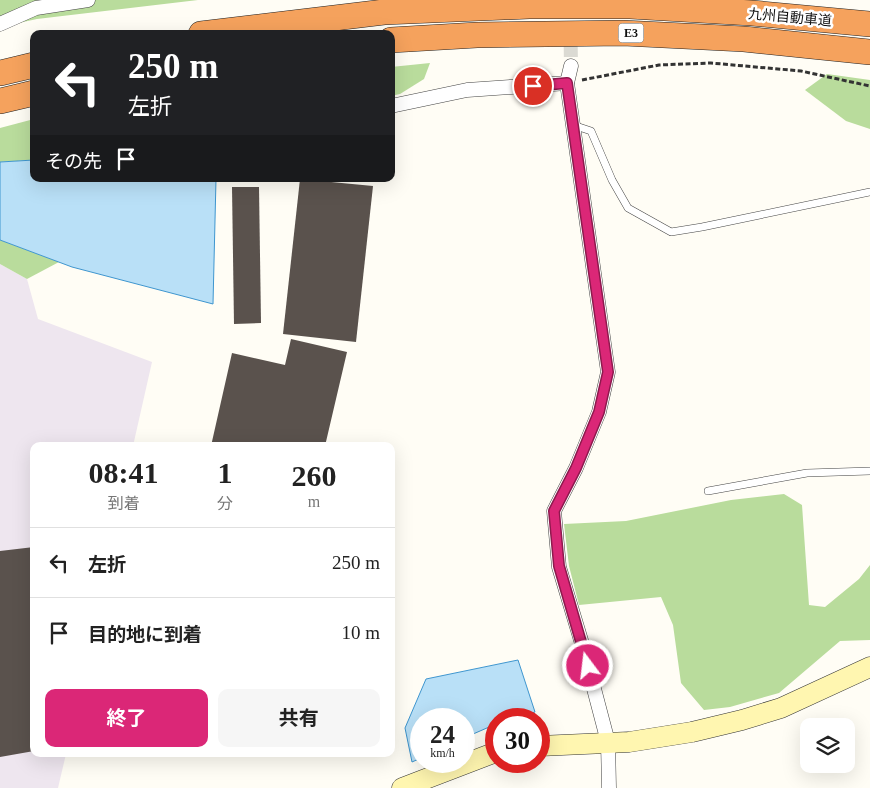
<!DOCTYPE html>
<html lang="ja">
<head>
<meta charset="utf-8">
<style>
	:root { --surface:#fff; --page:#f6f6f6; --text:#222; --muted:#767676; --line:#e0e0e0; --accent:#db2777 }
	body { margin:0; font-family:"Times New Roman","Noto Sans JP",serif; background:var(--page); color:var(--text); height:100vh; display:flex; flex-direction:column; font-size:19px; white-space:nowrap }
	* { box-sizing:border-box; margin:0 }
	p { font-size:16px; color:var(--muted) }
	.icon { flex:none; width:28px; height:28px; fill:none; stroke:currentColor; stroke-width:2; stroke-linecap:round; stroke-linejoin:round }
	.map { position:relative; flex:1; overflow:hidden }
	.side { position:absolute; left:30px; top:442px; width:365px; height:315px; display:flex; flex-direction:column; background:var(--surface); border-radius:10px; box-shadow:0 5px 20px #0002 }
	.side>* { flex:none }
	.banner { position:absolute; left:30px; top:30px; width:365px; height:152px; border-radius:10px; box-shadow:0 5px 20px #0002; background:#202124; color:#fff; overflow:hidden }
	.controls { position:absolute; left:800px; top:718px; display:grid; gap:10px }
	.controls a { display:grid; place-items:center; width:55px; height:55px; border-radius:10px; background:var(--surface); box-shadow:0 5px 20px #0002; font-size:25px }
	.speed { position:absolute; left:410px; top:708px; display:flex; gap:10px; font-size:25px; font-weight:700; text-align:center }
	.speed>* { display:grid; place-content:center; width:65px; height:65px; border-radius:50%; background:var(--surface); box-shadow:0 5px 20px #0002; line-height:1 }
	.speed small { font-size:12px; font-weight:400 }
	.speed .limit { border:8px solid #d22; background:#fff; color:#111 }
	.pin { position:absolute; display:grid; place-items:center; width:42px; height:42px; color:#fff; margin:-21px; border:2px solid #fff; border-radius:50%; box-shadow:0 1px 5px #0007 }
	.me { position:absolute; width:55px; margin:-28px; rotate:345deg; stroke-linejoin:round; filter:drop-shadow(0 0 4px #0008) }
	.turn { display:flex; align-items:center; gap:18px; height:105px; padding:0 15px; font-size:22px }
	.turn .icon { width:65px; height:65px; stroke-width:2.5 }
	.turn b { display:block; font-size:35px; line-height:42px }
	.then { display:flex; align-items:center; height:48px; padding:0 15px; background:#0003; gap:10px; font-size:19px }
	.eta { display:flex; justify-content:space-evenly; align-items:center; height:85px; text-align:center }
	.eta b { font-size:30px; font-weight:700; line-height:35px }
	.primary-button { display:flex; gap:10px; margin-top:auto; padding:10px 15px }
	.primary-button a { flex:1; height:58px; border-radius:10px; background:var(--accent); color:#fff; font-size:20px; font-weight:700; line-height:58px; text-align:center }
	.primary-button a+a { background:var(--page); color:var(--text) }
	ul { padding:0; list-style:none }
	li { display:flex; align-items:center; gap:15px; height:70px; padding:0 15px; border-top:1px solid var(--line) }
	li div { flex:1 }
	li b { display:block; font-size:19px }
	li em { font-style:normal }
	.map>svg:first-child { display:block }
	.industrial { fill:#eee6ef }
	.forest { fill:#b9dc9c }
	.water { fill:#b9e0f7; stroke:#3f96cf }
	.building { fill:#5a524d }
	.lines { fill:none; stroke-linecap:round; stroke-linejoin:round }
	.street-tunnel { stroke:#dbdad3; stroke-width:14; stroke-dasharray:14 7; stroke-linecap:butt }
	.lane-casing { stroke:#444; stroke-width:8 }
	.street-casing { stroke:#444; stroke-width:15 }
	.secondary-casing { stroke:#333; stroke-width:21 }
	.highway-casing { stroke:#222; stroke-width:26 }
	.path { stroke:#333; stroke-width:3; stroke-dasharray:5 2.5; stroke-linecap:butt }
	.lane { stroke:#fff; stroke-width:7 }
	.street { stroke:#fff; stroke-width:14 }
	.secondary { stroke:#fff6b0; stroke-width:20 }
	.highway { stroke:#f5a25d; stroke-width:25 }
	.route-casing { stroke:#8e194d; stroke-width:12 }
	.route { stroke:#db2777; stroke-width:9 }
	.labels { text-anchor:middle; stroke-width:5; stroke-linejoin:round; paint-order:stroke }
	.shield { fill:#fff; stroke:#585858; stroke-width:1 }
	.shield-label { font-size:12px; font-weight:bold; fill:#111 }
	.street-label { font-size:14px; fill:#111; stroke:#fff }
</style>
</head>
<body>
<div class="map">
<svg width="870" height="788" viewBox="0 0 870 788">
	<rect width="100%" height="100%" fill="#fffdf5"/>
	<path class="industrial" d="M0,264L27,279L38,319L152,362L133,446H34V754H66L58,788H0Z"/>
	<g class="forest">
		<path d="M0,0H198L37,19L0,27Z"/>
		<path d="M430,63L424,79L400,94L391,96V67Z"/>
		<path d="M827,74L870,80V129L846,121L805,90Z"/>
		<path d="M34,119V160L0,162V128Z"/>
		<path d="M0,240L59,262L27,279L0,264Z"/>
		<path d="M784,494L802,505L809,605L825,607L859,579L870,565V640L840,641L779,693L730,707L704,710L681,683L673,625L661,597L579,605L569,566L564,524L626,521L731,500Z"/>
	</g>
	<g class="water">
		<path d="M34,160V179H216L213,304L72,267L0,240V162Z"/>
		<path d="M518,660L535,712L513,719H496V724L464,738V719H421V758L412,762L405,728L426,679Z"/>
	</g>
	<g class="building">
		<path d="M300,179L373,186L356,342L283,334Z"/>
		<path d="M232,187H259L261,323L234,324Z"/>
		<path d="M291,339L347,352L325,446H211L232,353L285,365Z"/>
		<path d="M34,547V751L0,757V551Z"/>
	</g>
	<g class="lines">
		<path class="street-tunnel" d="M570,1L571,66"/>
		<g class="lane-casing">
			<g id="lane">
				<path d="M573,125L591,131L612,180L628,208L671,232L702,227L870,192"/>
				<path d="M708,491L807,473L870,471"/>
			</g>
		</g>
		<g class="street-casing">
			<g id="street">
				<path d="M0,24L36,8L88,0"/>
				<path d="M571,66L567,83L608,372L599,412L576,468L554,511L559,567L583,647L608,742L609,788"/>
				<path d="M391,106L467,90L567,83"/>
			</g>
		</g>
		<g class="secondary-casing">
			<g id="secondary">
				<path d="M539,746L629,742L692,732L742,720L781,708L870,667"/>
				<path d="M402,788L496,752"/>
			</g>
		</g>
		<g class="highway-casing">
			<g id="highway">
				<path d="M201,34L384,12L529,6H630L752,13L870,24"/>
				<path d="M391,40L477,35L623,33L744,39L870,52"/>
				<path d="M0,73L34,65"/>
				<path d="M0,101L34,93"/>
			</g>
		</g>
		<path class="path" d="M582,80L659,65L711,63L801,71L870,86"/>
		<use href="#lane" class="lane"/>
		<use href="#street" class="street"/>
		<use href="#secondary" class="secondary"/>
		<use href="#highway" class="highway"/>
	</g>
	<g class="lines">
		<g class="route-casing">
			<path id="route" d="M533,86L567,83L608,372L599,412L576,468L554,511L559,566L588,666"/>
		</g>
		<use href="#route" class="route"/>
	</g>
	<g class="labels">
		<rect class="shield" x="618.5" y="23.5" width="25" height="19" rx="4"/>
		<g class="shield-label">
			<text x="631" y="37">E3</text>
		</g>
		<g class="street-label">
			<text transform="translate(790 17) rotate(5)" y="5">九州自動車道</text>
		</g>
	</g>
</svg>
<div class="controls">
<a><svg class="icon" aria-label="layers" viewBox="0 0 24 24"><path d="M12 4l9 5-9 5-9-5zM3 14l9 5 9-5"/></svg></a>
</div>
<div class="speed"><div>24<small>km/h</small></div><div class="limit">30</div></div>
<div class="pin" style="left:533px;top:86px;background:#d93025"><svg class="icon" aria-label="arrive" viewBox="0 0 24 24"><path d="M6 21V4h12l-3 4 3 4H6"/></svg></div>
<svg class="me" style="left:588px;top:666px" viewBox="-20 -20 40 40"><circle r="17" fill="#db2777" stroke="#fff" stroke-width="3"/><path d="M0-11L8 9 0 5-8 9z" fill="#fff"/></svg>
<div class="banner">
<div class="turn"><svg class="icon" aria-label="left" viewBox="0 0 24 24"><path d="M17 20v-9H6M10 6l-5 5 5 5"/></svg><div><b>250 m</b>左折</div></div>
<div class="then">その先<svg class="icon" aria-label="arrive" viewBox="0 0 24 24"><path d="M6 21V4h12l-3 4 3 4H6"/></svg></div>
</div>
<section class="side">
<div class="eta">
<div><b>08:41</b><p>到着</p></div>
<div><b>1</b><p>分</p></div>
<div><b>260</b><p>m</p></div>
</div>
<ul>
<li><svg class="icon" aria-label="left" viewBox="0 0 24 24"><path d="M17 20v-9H6M10 6l-5 5 5 5"/></svg><div><b>左折</b></div><em>250 m</em></li>
<li><svg class="icon" aria-label="arrive" viewBox="0 0 24 24"><path d="M6 21V4h12l-3 4 3 4H6"/></svg><div><b>目的地に到着</b></div><em>10 m</em></li>
</ul>
<div class="primary-button"><a>終了</a><a>共有</a></div>
</section>
</div>
</body>
</html>
